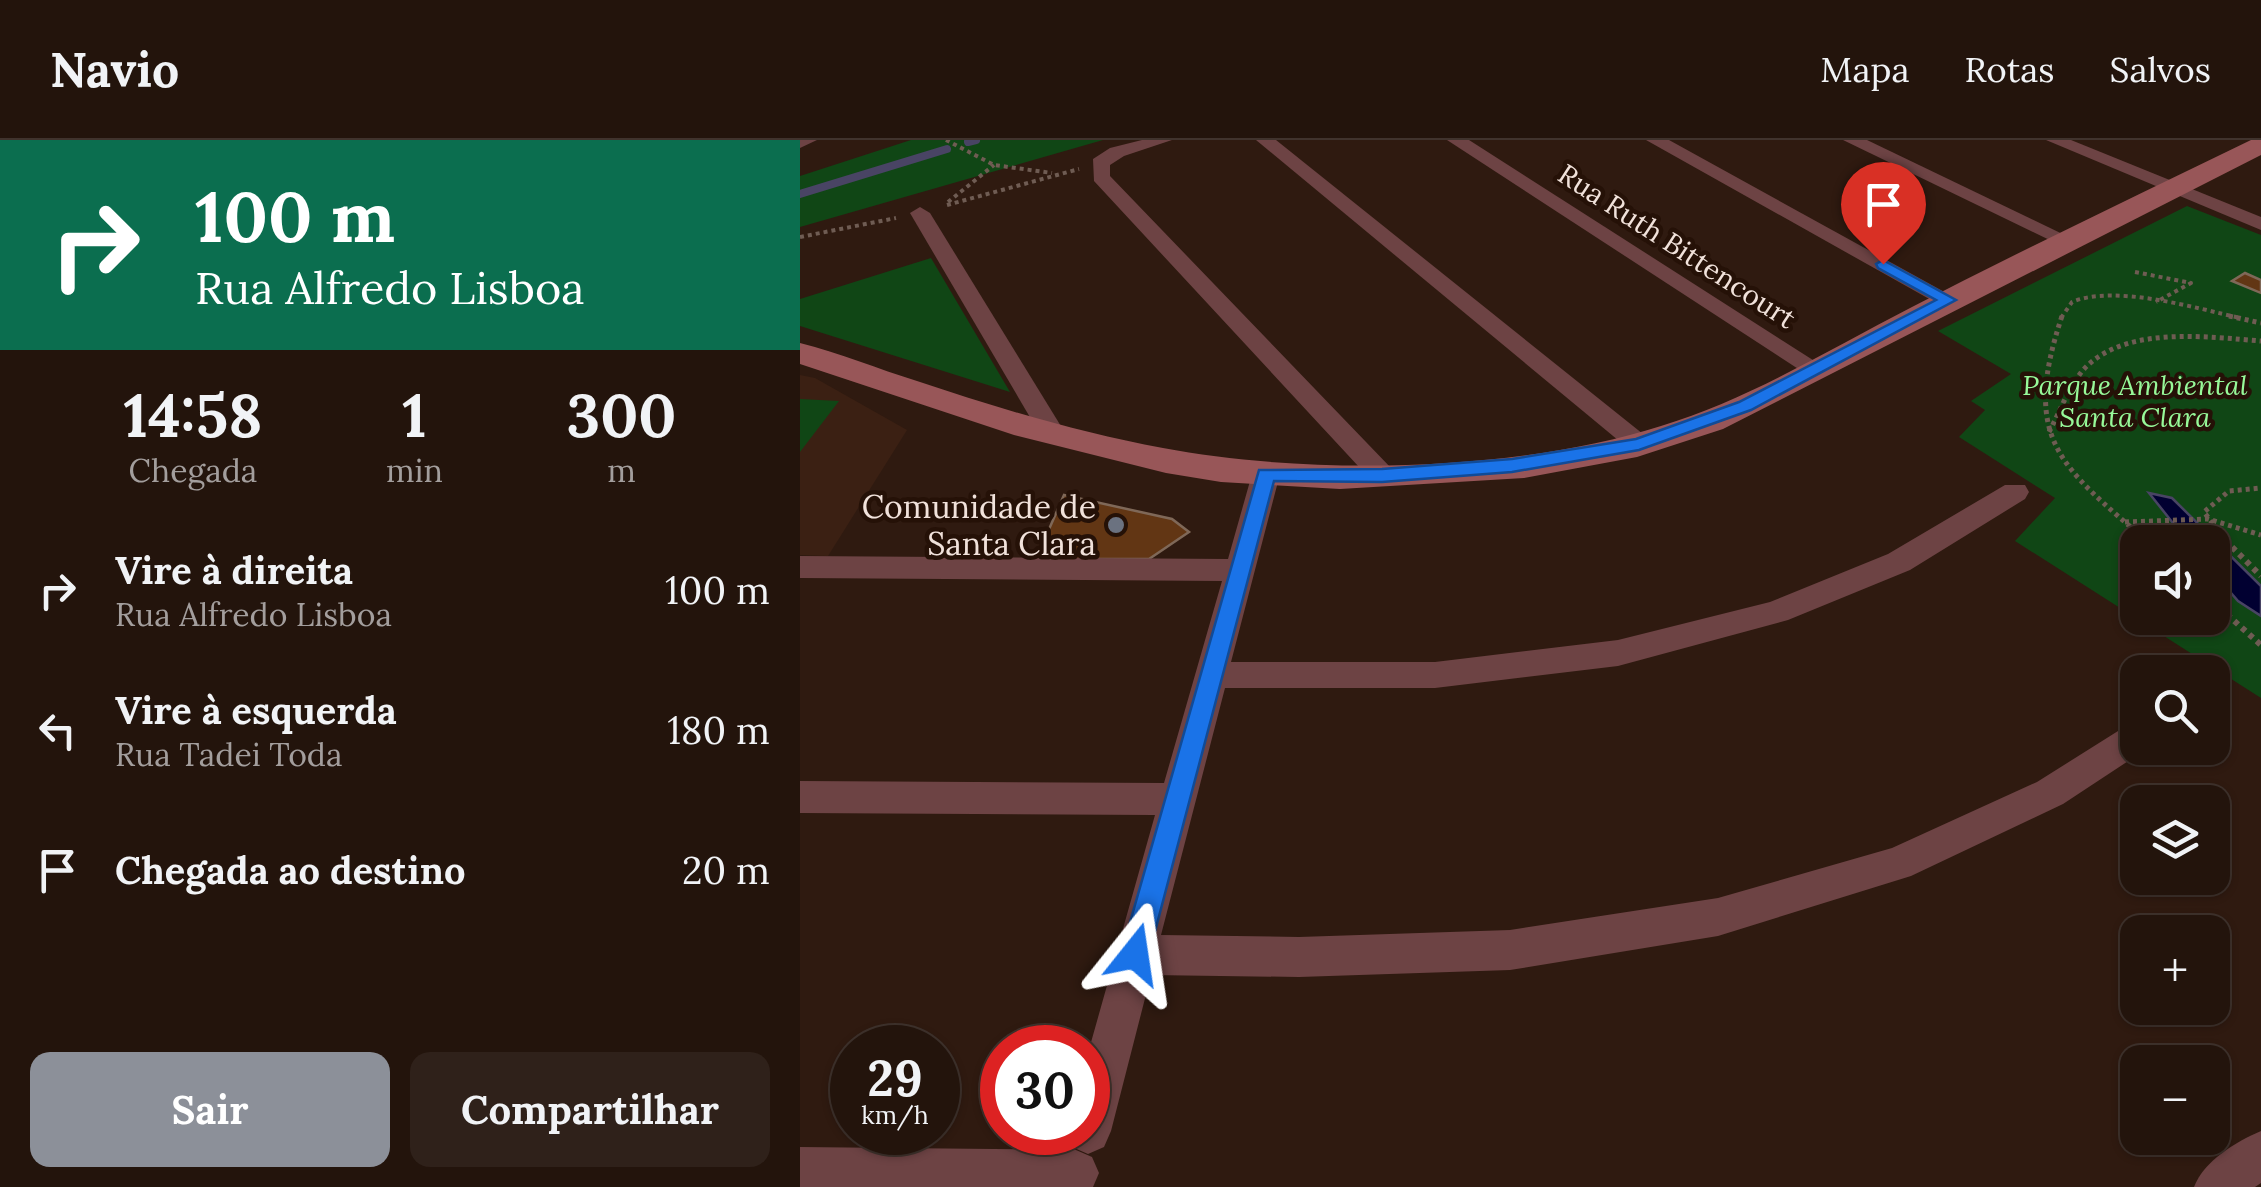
<!DOCTYPE html>
<html lang="pt">
<head>
<meta charset="utf-8">
<style>
	:root { --surface:#23140c; --page:#2f211a; --text:#f1f3f6; --muted:#a39e9d; --line:#40332d; --accent:#8c9099 }
	body { margin:0; font-family:Lora,serif; background:var(--page); color:var(--text); height:100vh; display:flex; flex-direction:column; font-size:38px; white-space:nowrap }
	* { box-sizing:border-box; margin:0 }
	p { font-size:32px; color:var(--muted) }
	.icon { flex:none; width:55px; height:55px; fill:none; stroke:currentColor; stroke-width:2; stroke-linecap:round; stroke-linejoin:round }
	.map { position:relative; flex:1; overflow:hidden }
	.sheet { display:flex; flex-direction:column; background:var(--surface); width:800px }
	.sheet>* { flex:none }
	.banner { background:#0b6e4f; color:#fff; overflow:hidden }
	.fabs { position:absolute; left:1320px; top:385px; display:grid; gap:20px }
	.fabs a { display:grid; place-items:center; width:110px; height:110px; border-radius:20px; background:var(--surface); box-shadow:0 2px 8px #0004,0 0 0 2px var(--line); font-size:50px }
	.speed { position:absolute; left:30px; top:885px; display:flex; gap:20px; font-size:50px; font-weight:700; text-align:center }
	.speed>* { display:grid; place-content:center; width:130px; height:130px; border-radius:50%; background:var(--surface); box-shadow:0 2px 8px #0004,0 0 0 2px var(--line); line-height:1 }
	.speed small { font-size:25px; font-weight:400 }
	.speed .limit { border:15px solid #d22; background:#fff; color:#111 }
	.pin { position:absolute; display:grid; place-items:center; width:85px; height:85px; color:#fff; margin:-102px -42px; border-radius:50% 50% 50% 0; rotate:-45deg; box-shadow:0 0 10px #0007 }
	.pin .icon { rotate:45deg }
	.me { position:absolute; width:110px; margin:-55px; rotate:15deg; stroke-linejoin:round; filter:drop-shadow(0 0 8px #0008) }
	.turn { display:flex; align-items:center; gap:35px; height:210px; padding:0 30px; font-size:45px }
	.turn .icon { width:130px; height:130px; stroke-width:2.5 }
	.turn b { display:block; font-size:70px; line-height:85px }
	.eta { display:flex; justify-content:space-evenly; align-items:center; height:170px; text-align:center }
	.eta b { font-size:60px; font-weight:700; line-height:70px }
	.primary-button { display:flex; gap:20px; margin-top:auto; padding:20px 30px }
	.primary-button a { flex:1; height:115px; border-radius:20px; background:var(--accent); color:#fff; font-size:40px; font-weight:700; line-height:115px; text-align:center }
	.primary-button a+a { background:var(--page); color:var(--text) }
	ul { padding:0; list-style:none }
	li { display:flex; align-items:center; gap:30px; height:140px; padding:0 30px }
	li div { flex:1 }
	li b { display:block; font-size:38px }
	li em { font-style:normal }
	header { display:flex; align-items:center; gap:60px; box-sizing:border-box; height:140px; padding:0 50px; background:var(--surface); border-bottom:2px solid var(--line) }
	header strong { font-size:48px }
	nav { display:flex; gap:55px; margin-inline-start:auto; font-size:35px }
	main { display:flex; flex:1; min-height:0 }
	.map>svg:first-child { display:block }
	.built { fill:#3b2013 }
	.green { fill:#104615; fill-rule:evenodd }
	.water { fill:#010031; stroke:#494464; stroke-width:2.5 }
	.lines { fill:none; stroke-linecap:round; stroke-linejoin:round }
	.stream { stroke:#494464; stroke-width:8 }
	.building { fill:#623614; stroke:#7f6858; stroke-width:2.5 }
	.path-far2 { stroke:#6f5c53; stroke-width:4; stroke-dasharray:4 4; stroke-linecap:butt }
	.path-far1 { stroke:#6f5c53; stroke-width:5; stroke-dasharray:4 4; stroke-linecap:butt }
	.path { stroke:#6f5c53; stroke-width:6; stroke-dasharray:5 5; stroke-linecap:butt }
	.street { fill:#6d4344; fill-rule:evenodd }
	.secondary { fill:#985658; fill-rule:evenodd }
	.route { fill:#1a73e8; stroke:#114b97; stroke-width:2.5 }
	.worship-dot { fill:#6b7280; stroke:#251107; stroke-width:4 }
	.labels { text-anchor:middle; stroke-width:9; stroke-linejoin:round; paint-order:stroke }
	.far-street-label { font-size:28px; fill:#f1e2db; stroke:#251107 }
	.far-park-label { font-size:28px; font-style:italic; fill:#97f999; stroke:#251107 }
	.poi-label { font-size:32px; fill:#f1e2db; stroke:#251107; text-anchor:end }
</style>
</head>
<body>
<header>
<strong>Navio</strong>
<nav><a>Mapa</a><a>Rotas</a><a>Salvos</a></nav>
</header>
<main>
<section class="sheet">
<div class="banner">
<div class="turn"><svg class="icon" aria-label="right" viewBox="0 0 24 24"><path d="M7 20v-9h11M14 6l5 5-5 5"/></svg><div><b>100 m</b>Rua Alfredo Lisboa</div></div>
</div>
<div class="eta">
<div><b>14:58</b><p>Chegada</p></div>
<div><b>1</b><p>min</p></div>
<div><b>300</b><p>m</p></div>
</div>
<ul>
<li><svg class="icon" aria-label="right" viewBox="0 0 24 24"><path d="M7 20v-9h11M14 6l5 5-5 5"/></svg><div><b>Vire à direita</b><p>Rua Alfredo Lisboa</p></div><em>100 m</em></li>
<li><svg class="icon" aria-label="left" viewBox="0 0 24 24"><path d="M17 20v-9H6M10 6l-5 5 5 5"/></svg><div><b>Vire à esquerda</b><p>Rua Tadei Toda</p></div><em>180 m</em></li>
<li><svg class="icon" aria-label="arrive" viewBox="0 0 24 24"><path d="M6 21V4h12l-3 4 3 4H6"/></svg><div><b>Chegada ao destino</b></div><em>20 m</em></li>
</ul>
<div class="primary-button"><a>Sair</a><a>Compartilhar</a></div>
</section>
<div class="map">
<svg width="1461" height="1047" viewBox="0 0 1461 1047">
	<rect width="100%" height="100%" fill="#2f1a10"/>
	<path class="built" d="M0,235L15,238L107,290L28,416L0,415Z"/>
	<g class="green">
		<path d="M111,0H303L0,87V36Z"/>
		<path d="M1387,66L1461,95V558L1215,401L1255,358L1159,297L1185,270L1171,261L1211,234L1138,191ZM1338,402H1412V478H1338Z"/>
		<path d="M131,118L210,252L0,186V159Z"/>
		<path d="M0,259L39,261L0,312Z"/>
	</g>
	<path class="water" d="M1349,353L1372,358L1461,446V476L1438,461L1413,432L1412,402H1388Z"/>
	<g class="lines">
		<g class="stream">
			<path d="M168,2L176,0"/>
			<path d="M0,54L147,9"/>
		</g>
	</g>
	<g class="building">
		<path d="M1445,133L1461,140V153L1432,141Z"/>
		<path d="M264,355L372,379L389,392L349,419H236Z"/>
	</g>
	<g class="lines">
		<g class="path-far2">
			<path d="M146,0L194,25L252,33"/>
			<path d="M148,62L194,25"/>
			<path d="M147,65L279,29"/>
			<path d="M0,97L96,78"/>
			<path d="M1335,132L1391,143L1356,162"/>
			<path d="M1261,178L1272,162C1314,144 1396,168 1440,178"/>
		</g>
		<g class="path-far1">
			<path d="M1262,176C1221,299 1259,325 1348,402"/>
			<path d="M1429,176L1461,183"/>
			<path d="M1249,292C1261,270 1270,242 1288,225C1330,186 1409,197 1461,201"/>
			<path d="M1325,382L1408,379L1461,395"/>
			<path d="M1427,403L1404,372L1429,351L1461,348"/>
		</g>
		<g class="path">
			<path d="M1425,400L1461,436"/>
			<path d="M1412,461L1461,505"/>
		</g>
		<g class="street">
			<path d="M0,0H17L0,8Z"/>
			<path d="M342,0H372L324,16L310,25V36L592,329L596,335L592,341H572L294,41L293,19L310,8Z"/>
			<path d="M456,0H476L848,298L852,304L848,310H830Z"/>
			<path d="M647,0H669L1027,229L1024,234H1006Z"/>
			<path d="M846,0H869L1159,160L1148,167L1140,165Z"/>
			<path d="M1043,0H1067L1277,101L1274,105H1260Z"/>
			<path d="M1246,0H1271L1461,77V90Z"/>
			<path d="M120,67L130,73L267,296L263,302L254,304L241,296L110,73Z"/>
			<path d="M466,325L476,328L480,334L431,522H635L818,500L970,462L1088,414L1205,345H1225L1229,352L1225,359L1110,430L988,480L818,526L635,548H425L361,795L499,797L710,790L918,758L1092,708L1237,642L1326,586L1338,582V608H1348L1263,664L1111,736L918,796L710,830L499,837L351,835L311,991L304,1007L288,1014L272,1007L266,992H288V913L355,675L0,673V641L364,643L422,441L0,438V416L428,419L452,334L456,328Z"/>
			<path d="M1461,991V1043L1455,1047H1394C1404,1021 1435,1002 1461,991Z"/>
			<path d="M0,1007L276,1010L292,1017L299,1033L293,1047H0Z"/>
		</g>
		<path class="secondary" d="M1451,0H1461V15L923,289L837,317L724,338L540,349L421,342L366,333L214,295L0,224V203C40,213 78,229 117,241C198,268 280,293 363,308C511,336 717,332 861,286C950,259 1030,209 1112,167C1224,109 1338,55 1451,0Z"/>
	</g>
	<path class="route" d="M1083,120L1156,160L951,270L839,310L712,332L582,342L474,341L349,814L345,824L335,828L325,824L321,814L459,330L582,329L712,319L836,299L939,262L1136,160L1078,128L1076,124Z"/>
	<circle class="worship-dot" cx="316" cy="385" r="10"/>
	<g class="labels">
		<g class="far-street-label">
			<text transform="translate(877 106) rotate(33)" y="10">Rua Ruth Bittencourt</text>
		</g>
		<g class="far-park-label">
			<text x="1335" y="255">Parque Ambiental<tspan x="1335" dy="32">Santa Clara</tspan></text>
		</g>
		<g class="poi-label">
			<text x="296" y="378">Comunidade de<tspan x="296" dy="37">Santa Clara</tspan></text>
		</g>
	</g>
</svg>
<div class="fabs">
<a><svg class="icon" aria-label="sound" viewBox="0 0 24 24"><path d="M4 9h4l5-4v14l-5-4H4zM17 9q2 3 0 6"/></svg></a>
<a><svg class="icon" aria-label="search" viewBox="0 0 24 24"><circle cx="10" cy="10" r="6"/><path d="M15 15l6 6"/></svg></a>
<a><svg class="icon" aria-label="layers" viewBox="0 0 24 24"><path d="M12 4l9 5-9 5-9-5zM3 14l9 5 9-5"/></svg></a>
<a>+</a>
<a>−</a>
</div>
<div class="speed"><div>29<small>km/h</small></div><div class="limit">30</div></div>
<div class="pin" style="left:1083px;top:124px;background:#d93025"><svg class="icon" aria-label="arrive" viewBox="0 0 24 24"><path d="M6 21V4h12l-3 4 3 4H6"/></svg></div>
<svg class="me" style="left:335px;top:814px" viewBox="-20 -20 40 40"><path d="M0-17L14 15 0 8-14 15z" fill="#1a73e8" stroke="#fff" stroke-width="4"/></svg>
</div>
</main>
</body>
</html>
